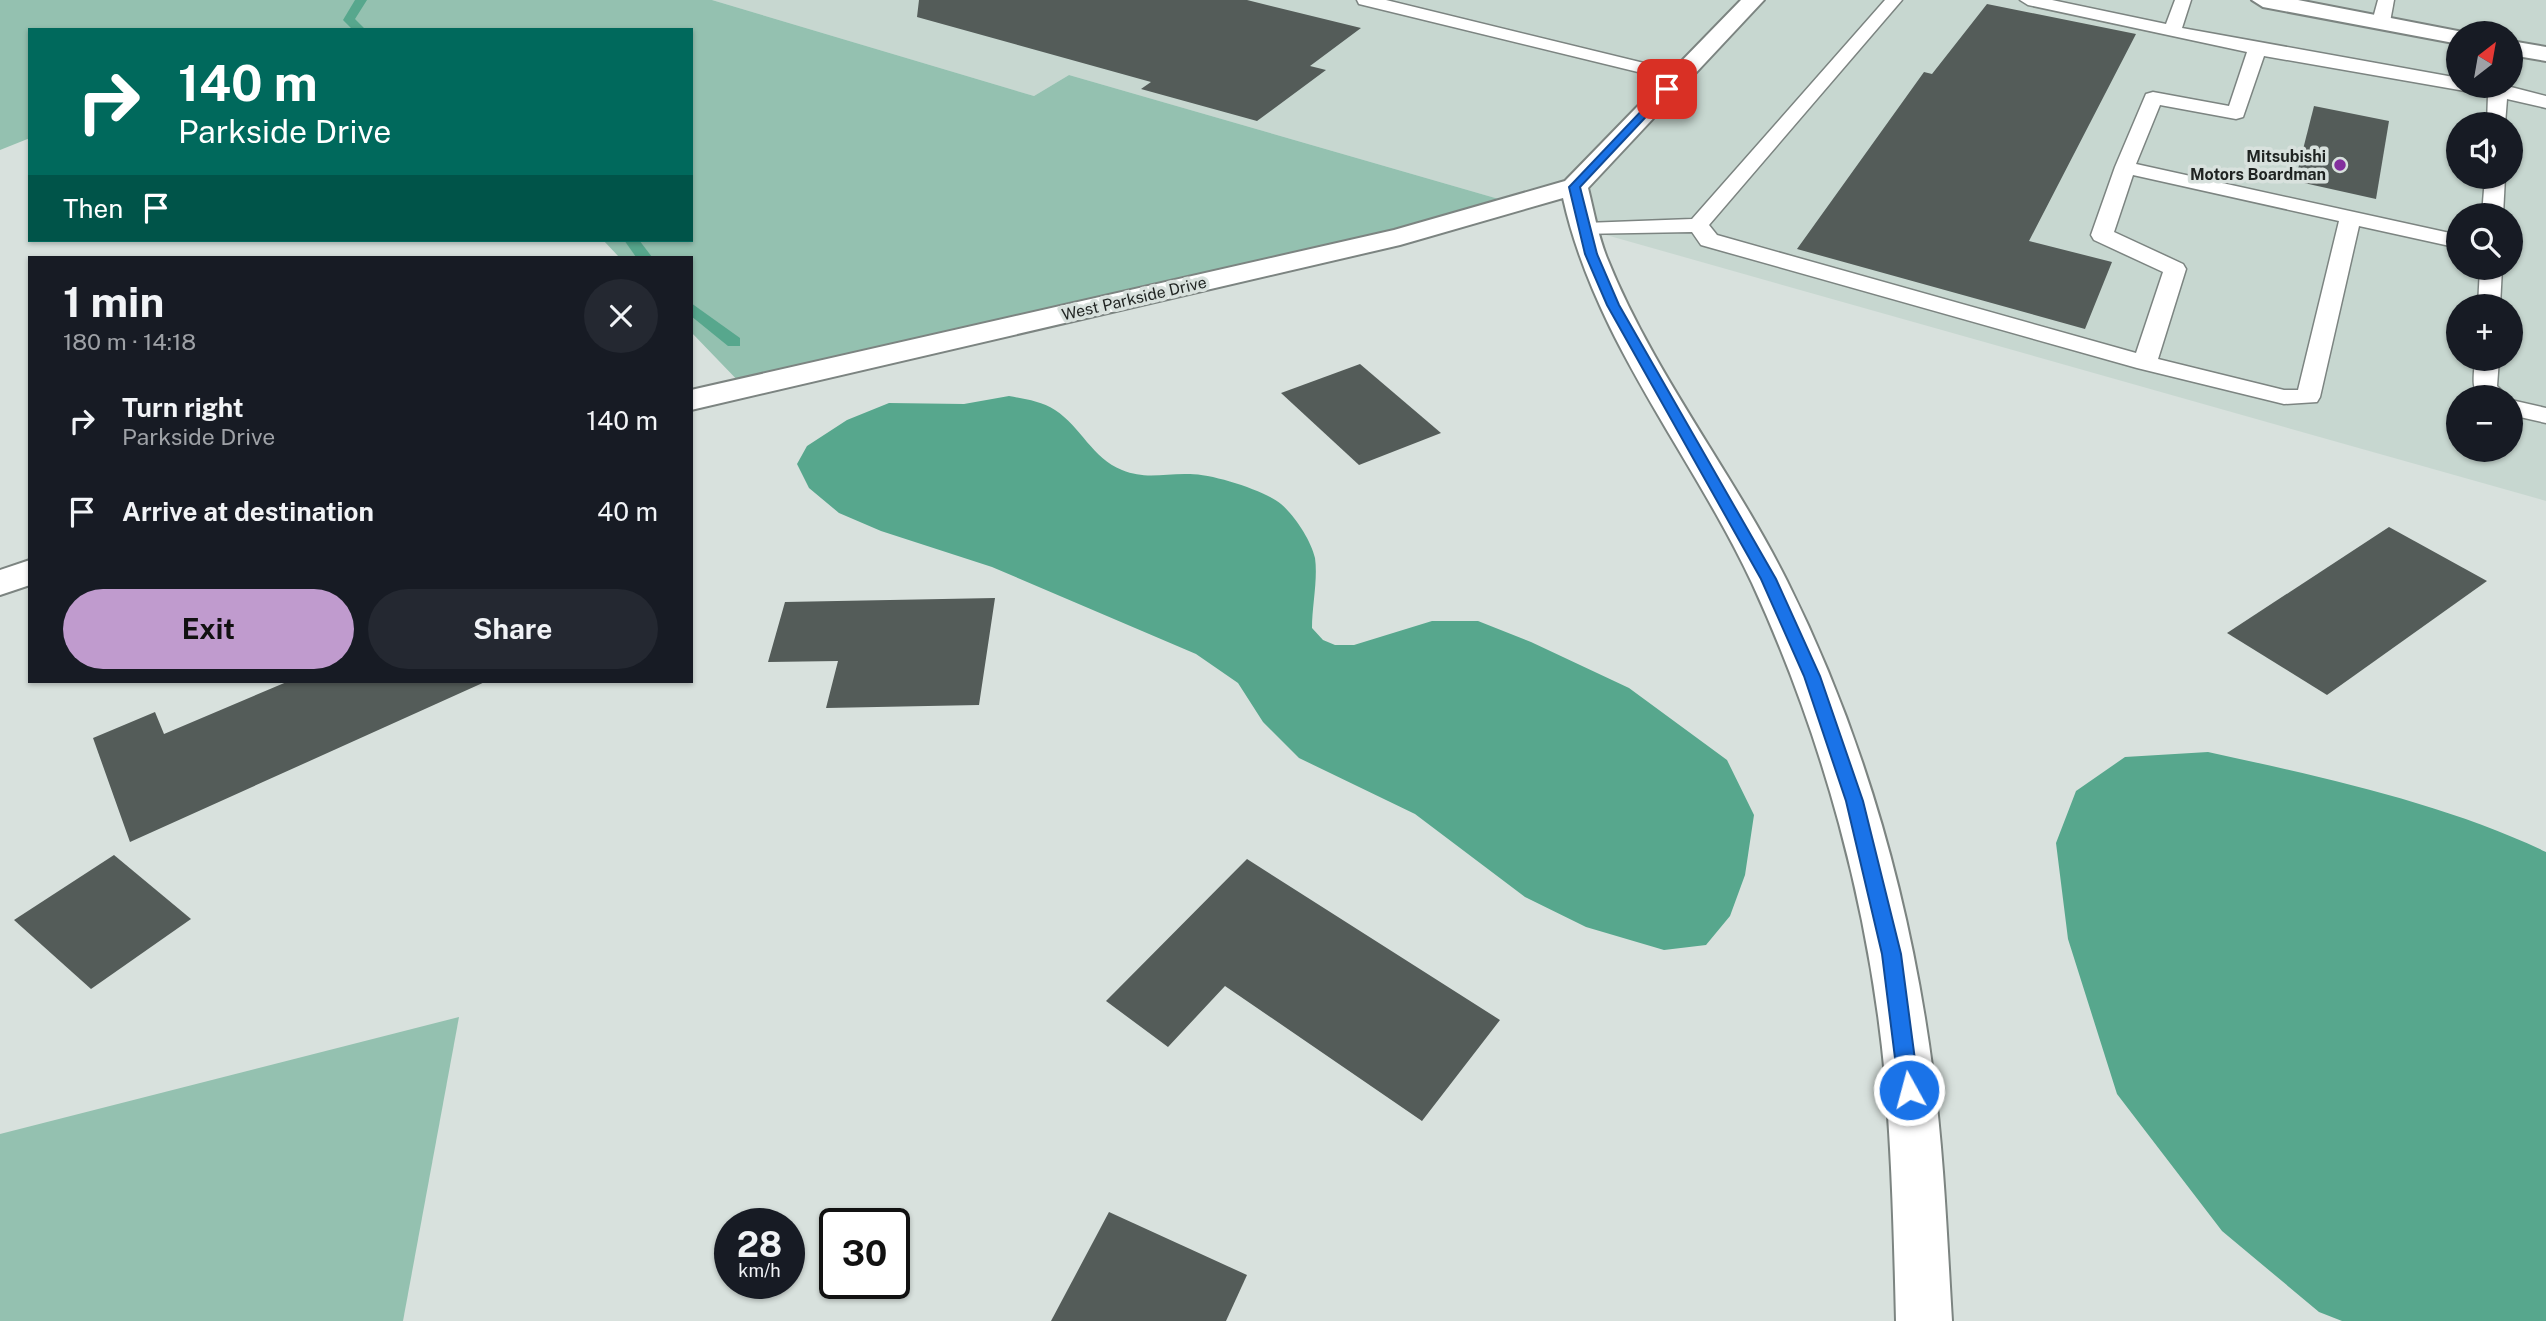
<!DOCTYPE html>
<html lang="en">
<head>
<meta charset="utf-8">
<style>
	:root { --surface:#171b24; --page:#242831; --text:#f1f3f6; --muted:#9ea1a6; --accent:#c09bce }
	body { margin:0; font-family:"Public Sans",sans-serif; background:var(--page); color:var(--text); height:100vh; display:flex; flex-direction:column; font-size:26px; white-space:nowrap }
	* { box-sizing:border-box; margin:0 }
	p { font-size:23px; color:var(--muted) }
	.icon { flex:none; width:38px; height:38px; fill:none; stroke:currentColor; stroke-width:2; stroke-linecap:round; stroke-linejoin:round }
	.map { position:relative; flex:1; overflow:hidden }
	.details { position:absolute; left:28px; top:256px; width:665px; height:427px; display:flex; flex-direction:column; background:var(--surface); border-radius:0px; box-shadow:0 2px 5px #0004 }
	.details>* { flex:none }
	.top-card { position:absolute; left:28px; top:28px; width:665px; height:214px; border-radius:0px; box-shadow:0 2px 5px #0004; background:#00695c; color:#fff; overflow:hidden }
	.needle { width:46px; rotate:31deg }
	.controls { position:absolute; left:2446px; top:21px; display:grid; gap:14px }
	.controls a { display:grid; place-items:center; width:77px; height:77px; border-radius:50%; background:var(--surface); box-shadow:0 2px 5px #0004; font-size:35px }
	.speed { position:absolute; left:714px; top:1208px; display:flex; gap:14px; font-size:35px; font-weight:700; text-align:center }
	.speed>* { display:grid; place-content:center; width:91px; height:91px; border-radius:50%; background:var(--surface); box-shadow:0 2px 5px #0004; line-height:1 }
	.speed small { font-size:18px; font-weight:400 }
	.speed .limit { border:4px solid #111; border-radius:10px; background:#fff; color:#111 }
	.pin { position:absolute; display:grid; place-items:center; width:60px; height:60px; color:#fff; margin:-30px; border-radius:14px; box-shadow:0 4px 10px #0006 }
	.me { position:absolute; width:77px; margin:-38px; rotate:353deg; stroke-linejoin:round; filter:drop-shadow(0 0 5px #0008) }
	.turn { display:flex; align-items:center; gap:24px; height:147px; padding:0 35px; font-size:32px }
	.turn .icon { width:91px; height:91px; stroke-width:2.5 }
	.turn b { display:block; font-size:49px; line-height:60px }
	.then { display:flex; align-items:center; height:66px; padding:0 35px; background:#0003; gap:14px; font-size:26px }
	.round { display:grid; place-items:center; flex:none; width:74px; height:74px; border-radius:37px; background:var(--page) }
	.headline { display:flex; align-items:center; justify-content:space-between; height:119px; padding:0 35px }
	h1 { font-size:42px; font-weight:700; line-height:52px }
	.primary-button { display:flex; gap:14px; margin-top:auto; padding:14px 35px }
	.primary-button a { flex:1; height:80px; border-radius:42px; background:var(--accent); color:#111; font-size:28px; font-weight:700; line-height:80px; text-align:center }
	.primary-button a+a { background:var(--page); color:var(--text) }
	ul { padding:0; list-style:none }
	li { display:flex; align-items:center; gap:21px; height:91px; padding:0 35px }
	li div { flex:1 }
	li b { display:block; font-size:26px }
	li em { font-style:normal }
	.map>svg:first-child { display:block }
	.built { fill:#c7d7d0; fill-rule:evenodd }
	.green { fill:#94c1b0 }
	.water { fill:#57a78d }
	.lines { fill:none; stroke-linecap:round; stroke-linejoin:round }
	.stream { fill:#57a78d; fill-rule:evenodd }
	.building { fill:#545c59 }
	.lane-casing { stroke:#7c8481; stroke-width:3 }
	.street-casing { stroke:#7c8481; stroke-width:4 }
	.primary-casing { stroke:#7c8481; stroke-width:4 }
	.lane { fill:#fff; fill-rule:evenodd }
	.street { fill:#fff; fill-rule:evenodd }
	.primary { fill:#fff; fill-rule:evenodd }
	.route { fill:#1a73e8; stroke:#114b97; stroke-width:2 }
	.poi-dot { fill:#832f9d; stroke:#d8e1dd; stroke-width:2.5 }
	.labels { text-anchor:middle; stroke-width:7; stroke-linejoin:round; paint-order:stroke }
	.far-poi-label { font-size:16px; font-weight:bold; fill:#1f2321; stroke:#d8e1dd; text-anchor:end }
	.far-street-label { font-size:16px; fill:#1f2321; stroke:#d8e1dd }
</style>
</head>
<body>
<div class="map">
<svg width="2546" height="1321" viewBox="0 0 2546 1321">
	<rect width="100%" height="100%" fill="#d8e1dd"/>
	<path class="built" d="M712,0H2546V501L1585,229L1574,187L1516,204L1069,75L1034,96ZM2459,33H2511V86H2459ZM2459,124H2511V177H2459ZM2459,215H2511V268H2459ZM2459,306H2511V359H2459ZM2459,397H2511V450H2459Z"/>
	<g class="green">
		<path d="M0,0H712L1034,96L1069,75L1516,204L745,388L691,332V257H619L603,240H691V30H30V138L0,150Z"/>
		<path d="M459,1017L403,1321H0V1134Z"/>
	</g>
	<g class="water">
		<path d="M1009,396C1025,399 1041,401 1055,410C1081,427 1092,458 1122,470C1146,480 1165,473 1190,474C1212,474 1264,490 1281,504C1294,515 1311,540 1315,558C1318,579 1312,606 1312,628L1323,640L1335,645H1354L1432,621H1478L1531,642L1629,688L1727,760L1754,815L1745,875L1730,916L1706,945L1664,950L1586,927L1525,897L1415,814L1299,758L1263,722L1238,683L1196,654L992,567L881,531L839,513L809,488L797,464L807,446L847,420L889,403L964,404Z"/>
		<path d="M2208,752C2318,776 2444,803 2546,852V1321H2342L2319,1312L2222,1231L2117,1094L2068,939L2056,843L2076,791L2125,757Z"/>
	</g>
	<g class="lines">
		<g class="stream">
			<path d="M355,0H367L355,19L366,30H353L343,20Z"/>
			<path d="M624,240H639L652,257H636Z"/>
			<path d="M691,303L740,338V346H728L691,316Z"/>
		</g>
	</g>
	<g class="building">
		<path d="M919,0H1247L1361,28L1310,66L1326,70L1257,121L1141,89L1151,82L917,17Z"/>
		<path d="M1987,4L2136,34L2029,241L2112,262L2085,329L1797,249L1924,72L1932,74Z"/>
		<path d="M2314,106L2389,121L2376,199L2295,181Z"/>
		<path d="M1360,364L1441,433L1359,465L1281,393Z"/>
		<path d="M2389,527L2487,581L2327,695L2227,633Z"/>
		<path d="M995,598L979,705L826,708L838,661L768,662L785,602Z"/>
		<path d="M289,681H487L130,842L93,738L155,712L164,734Z"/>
		<path d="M114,855L191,919L91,989L14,920Z"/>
		<path d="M1247,859L1500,1020L1422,1121L1225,986L1168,1047L1106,1001Z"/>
		<path d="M1109,1212L1247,1275L1226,1321H1051Z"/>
	</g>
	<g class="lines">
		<g class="lane-casing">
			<g id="lane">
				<path d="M1357,0H1386L1685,73L1688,77L1679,82L1359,4Z"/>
				<path d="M1885,0H1902L1709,225L1717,235L2136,353L2163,272L2094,240L2091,235L2115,167L2146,94L2153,92L2229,106L2247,52L2028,5L2020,0H2052L2166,24L2175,0H2191L2182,28L2459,78V86H2507L2546,96V108L2507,99L2505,124H2487L2488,95L2264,56L2243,117L2236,119L2160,105L2136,164L2459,235V248L2359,226L2320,397L2317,402L2284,404L2137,368L1701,245L1692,232L1577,234L1574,229L1585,223L1692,219ZM2133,175L2339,221L2298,390H2284L2158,359L2186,269L2183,264L2114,232Z"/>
				<path d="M2378,0H2394L2390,22L2381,27L2372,22Z"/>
				<path d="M2485,177H2505L2503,215H2482Z"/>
				<path d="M2480,268H2502L2500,306H2478Z"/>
				<path d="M2475,359H2499L2497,386L2508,397C2471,397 2472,395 2475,359Z"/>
				<path d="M2511,400L2546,408V423L2511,415Z"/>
			</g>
		</g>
		<g class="street-casing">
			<g id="street">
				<path d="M1741,0H1764L1588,188C1594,212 1598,236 1607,258C1653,373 1732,471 1787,581C1864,735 1911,903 1933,1073C1944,1155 1947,1238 1952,1321H1896C1894,1239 1892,1158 1885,1076C1869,906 1823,738 1752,583C1691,453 1595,341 1563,198L1400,245L691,410V390L1394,230L1565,181Z"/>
				<path d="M30,560V585L0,595V570Z"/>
			</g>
		</g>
		<g class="primary-casing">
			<g id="primary">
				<path d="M2252,0H2298L2468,33H2459V44L2263,7Z"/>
				<path d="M2511,41L2546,47V61L2511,55Z"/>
			</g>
		</g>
		<use href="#lane" class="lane"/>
		<use href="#street" class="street"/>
		<use href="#primary" class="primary"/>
	</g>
	<path class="route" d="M1664,87L1672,89L1580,187L1597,254L1619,305L1776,579L1820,676L1863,801L1901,954L1919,1090L1916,1097L1909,1099L1902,1097L1899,1090L1882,954L1846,801L1804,676L1761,579L1607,305L1585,254L1569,187Z"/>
	<circle class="poi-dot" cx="2340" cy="165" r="7"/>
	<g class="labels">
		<g class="far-poi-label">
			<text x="2326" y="162">Mitsubishi<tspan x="2326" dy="18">Motors Boardman</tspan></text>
		</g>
		<g class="far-street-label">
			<text transform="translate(1134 298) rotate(-13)" y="6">West Parkside Drive</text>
		</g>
	</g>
</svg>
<div class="controls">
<a><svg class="needle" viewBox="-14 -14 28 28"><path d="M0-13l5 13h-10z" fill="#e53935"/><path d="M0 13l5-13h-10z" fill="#9ea1a6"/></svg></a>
<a><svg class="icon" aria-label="sound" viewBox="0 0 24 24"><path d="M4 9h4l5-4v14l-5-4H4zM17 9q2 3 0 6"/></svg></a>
<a><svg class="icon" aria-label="search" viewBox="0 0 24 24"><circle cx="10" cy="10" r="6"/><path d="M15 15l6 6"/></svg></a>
<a>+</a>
<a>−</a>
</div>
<div class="speed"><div>28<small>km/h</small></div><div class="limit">30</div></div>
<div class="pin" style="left:1667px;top:89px;background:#d93025"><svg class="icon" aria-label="arrive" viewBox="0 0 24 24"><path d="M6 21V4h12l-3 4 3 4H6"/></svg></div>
<svg class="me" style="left:1909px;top:1090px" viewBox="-20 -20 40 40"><circle r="17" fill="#1a73e8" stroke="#fff" stroke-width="3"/><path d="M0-11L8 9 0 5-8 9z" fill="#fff"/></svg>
<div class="top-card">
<div class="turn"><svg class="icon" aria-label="right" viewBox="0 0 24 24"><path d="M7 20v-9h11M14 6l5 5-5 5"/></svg><div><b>140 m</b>Parkside Drive</div></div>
<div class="then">Then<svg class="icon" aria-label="arrive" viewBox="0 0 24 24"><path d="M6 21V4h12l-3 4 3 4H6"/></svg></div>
</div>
<section class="details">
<div class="headline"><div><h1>1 min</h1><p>180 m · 14:18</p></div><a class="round"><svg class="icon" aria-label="close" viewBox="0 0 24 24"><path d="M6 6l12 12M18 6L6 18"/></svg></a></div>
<ul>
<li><svg class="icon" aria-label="right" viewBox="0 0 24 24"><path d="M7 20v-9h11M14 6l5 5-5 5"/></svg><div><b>Turn right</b><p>Parkside Drive</p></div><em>140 m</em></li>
<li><svg class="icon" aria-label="arrive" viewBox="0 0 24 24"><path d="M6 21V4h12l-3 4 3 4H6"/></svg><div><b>Arrive at destination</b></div><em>40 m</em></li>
</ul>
<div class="primary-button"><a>Exit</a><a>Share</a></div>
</section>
</div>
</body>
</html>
